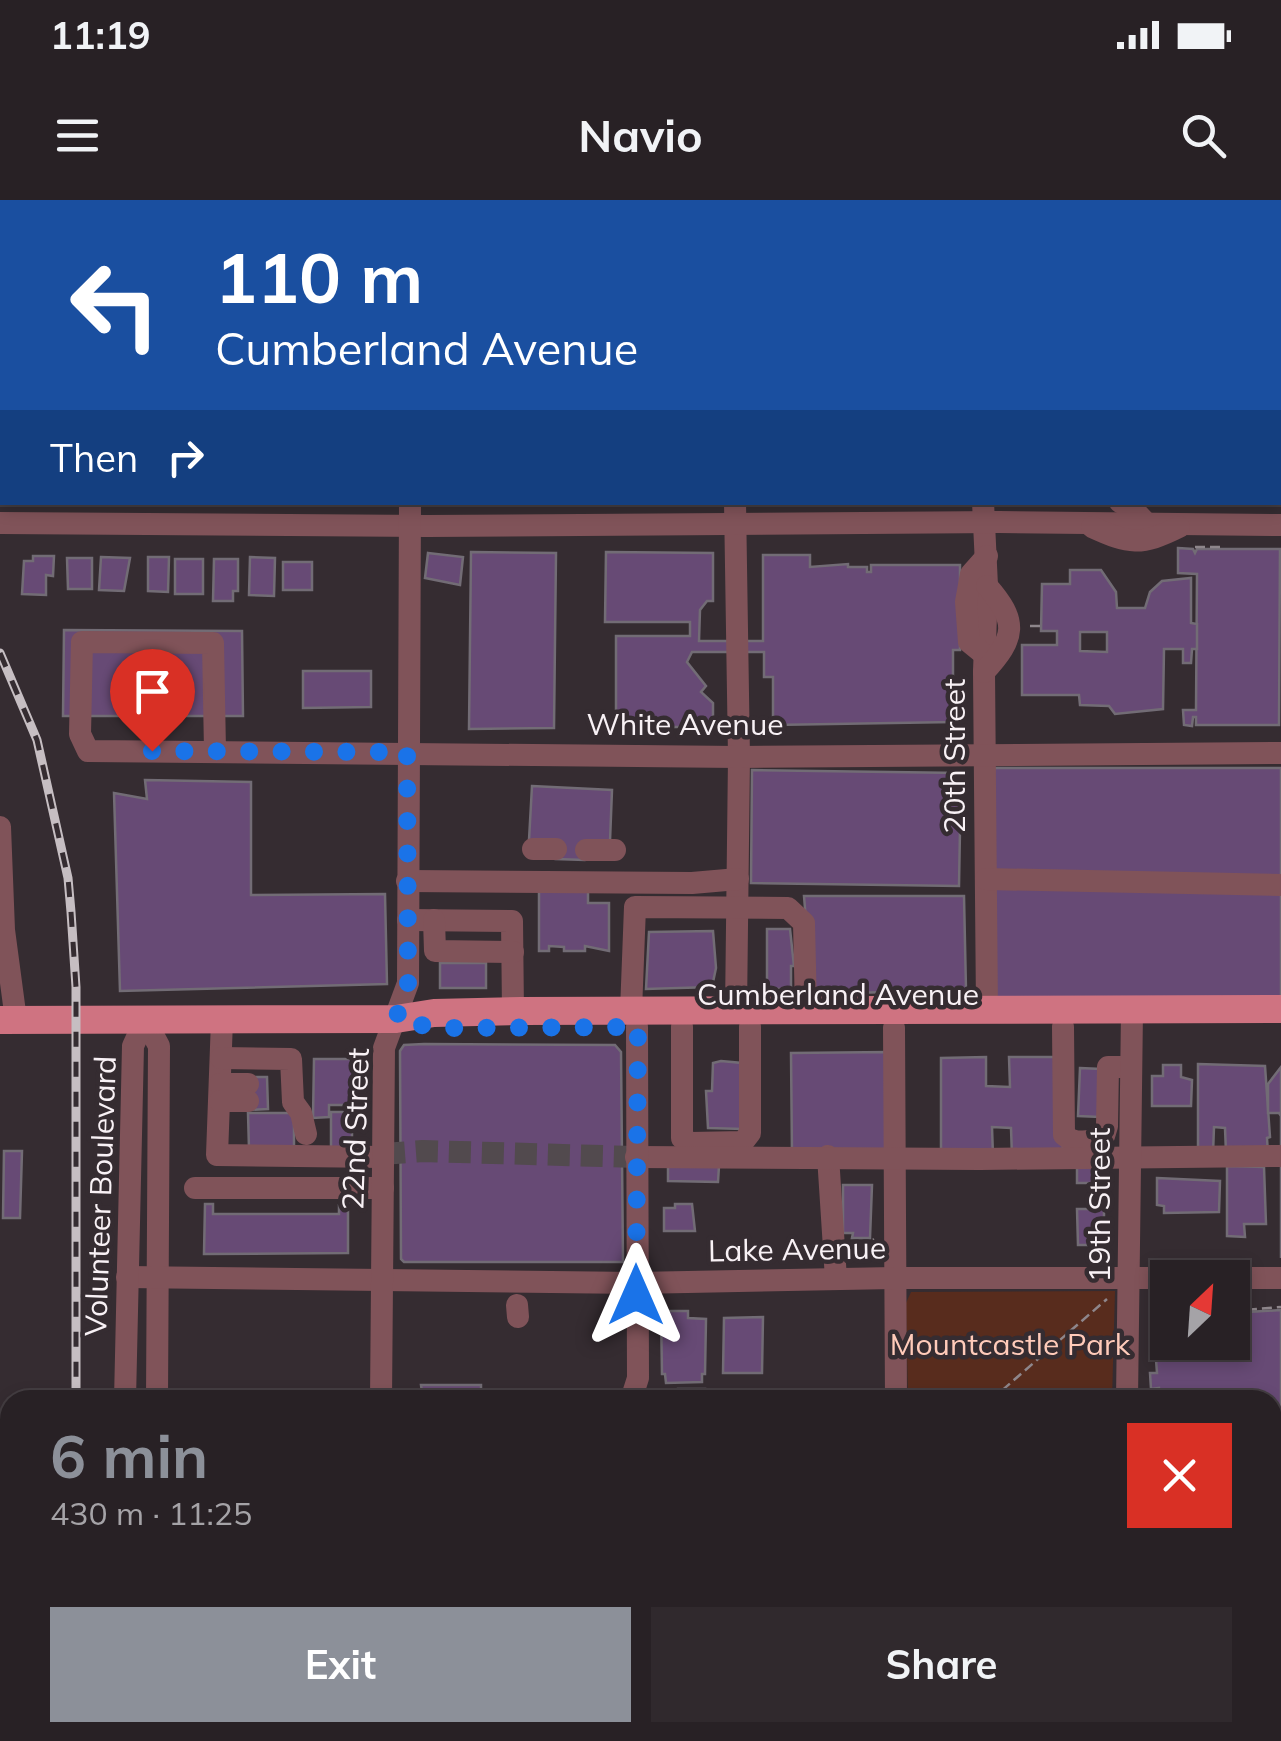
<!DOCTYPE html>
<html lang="en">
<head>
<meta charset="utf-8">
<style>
	:root { --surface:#282125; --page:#30292d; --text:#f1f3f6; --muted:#a5a3a7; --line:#443e42; --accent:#8c9099 }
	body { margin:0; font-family:Mulish,sans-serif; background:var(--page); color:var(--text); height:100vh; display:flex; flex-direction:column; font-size:38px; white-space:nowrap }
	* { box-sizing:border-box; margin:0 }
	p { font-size:32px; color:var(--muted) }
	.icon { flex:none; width:55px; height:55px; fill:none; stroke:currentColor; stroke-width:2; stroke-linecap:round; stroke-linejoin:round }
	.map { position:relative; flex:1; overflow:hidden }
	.details { position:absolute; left:0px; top:1190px; width:1282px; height:352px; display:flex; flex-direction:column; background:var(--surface); border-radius:30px 30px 0 0; box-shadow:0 5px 15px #0003,0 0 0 2px var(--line) }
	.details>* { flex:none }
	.hud { position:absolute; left:0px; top:0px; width:1282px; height:305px; box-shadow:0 5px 15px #0003,0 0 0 2px var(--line); background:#1a4fa0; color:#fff; overflow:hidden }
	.needle { width:65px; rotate:25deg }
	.buttons { position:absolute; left:1150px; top:1060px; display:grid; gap:20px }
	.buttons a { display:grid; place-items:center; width:100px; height:100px; border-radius:0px; background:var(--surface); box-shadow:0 5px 15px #0003,0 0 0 2px var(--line); font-size:50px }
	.pin { position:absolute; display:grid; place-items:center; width:85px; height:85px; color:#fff; margin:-102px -42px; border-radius:50% 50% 50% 0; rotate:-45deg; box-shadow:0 0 10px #0007 }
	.pin .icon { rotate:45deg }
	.me { position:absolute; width:110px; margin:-55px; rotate:0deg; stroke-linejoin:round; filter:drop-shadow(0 0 8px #0008) }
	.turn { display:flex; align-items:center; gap:35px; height:210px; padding:0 50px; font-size:45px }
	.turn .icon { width:130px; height:130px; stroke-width:2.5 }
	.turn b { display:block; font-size:70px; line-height:85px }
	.then { display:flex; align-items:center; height:95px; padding:0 50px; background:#0003; gap:20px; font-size:38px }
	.round { display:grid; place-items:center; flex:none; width:105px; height:105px; border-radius:0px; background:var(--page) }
	.summary { display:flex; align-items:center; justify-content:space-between; height:170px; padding:0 50px }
	h1 { font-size:60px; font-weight:700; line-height:75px; color:var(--accent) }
	.primary-button { display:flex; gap:20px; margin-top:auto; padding:20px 50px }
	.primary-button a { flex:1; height:115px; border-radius:0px; background:var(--accent); color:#fff; font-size:40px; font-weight:700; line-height:115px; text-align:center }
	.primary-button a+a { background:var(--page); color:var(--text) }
	.status { display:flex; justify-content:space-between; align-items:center; height:70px; padding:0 50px; background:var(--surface); direction:ltr }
	.status svg { height:28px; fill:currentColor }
	header { display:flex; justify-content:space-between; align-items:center; height:130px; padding:0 50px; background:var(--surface); font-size:45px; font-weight:700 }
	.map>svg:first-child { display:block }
	.green { fill:#582c1d }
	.building { fill:#674a75; stroke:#726c75; stroke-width:2.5; fill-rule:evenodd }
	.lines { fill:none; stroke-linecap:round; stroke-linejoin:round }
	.minor-tunnel { stroke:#524a4e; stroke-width:22; stroke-dasharray:22 11; stroke-linecap:butt }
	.path { stroke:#8e868b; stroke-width:2.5; stroke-dasharray:10 5; stroke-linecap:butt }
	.minor { stroke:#805359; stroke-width:22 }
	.major { stroke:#cf7381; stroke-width:28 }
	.rail-casing { stroke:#c6bec2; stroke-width:9 }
	.rail { stroke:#352c31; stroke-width:5; stroke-dasharray:15; stroke-linecap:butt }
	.route { stroke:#1a73e8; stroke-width:18; stroke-dasharray:0 32.4 }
	.labels { text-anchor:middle; stroke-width:9; stroke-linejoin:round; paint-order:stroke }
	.street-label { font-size:30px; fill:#f8f1f5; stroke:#352c31 }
	.park-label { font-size:30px; fill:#ffcbba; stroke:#352c31 }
</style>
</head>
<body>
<div class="status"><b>11:19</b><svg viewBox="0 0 49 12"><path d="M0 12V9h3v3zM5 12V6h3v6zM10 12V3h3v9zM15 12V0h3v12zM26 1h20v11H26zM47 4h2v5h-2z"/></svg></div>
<header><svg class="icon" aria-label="menu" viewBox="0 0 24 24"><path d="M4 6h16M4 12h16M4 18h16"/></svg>Navio<svg class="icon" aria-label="search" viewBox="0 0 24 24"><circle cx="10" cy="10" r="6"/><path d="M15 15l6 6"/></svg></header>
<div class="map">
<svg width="1281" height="1541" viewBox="0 0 1281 1541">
	<rect width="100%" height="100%" fill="#352c31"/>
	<path class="green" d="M1115,1091L1112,1200H908L906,1103L911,1092Z"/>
	<g class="building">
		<rect x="760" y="0" width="73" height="2"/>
		<rect x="847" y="0" width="101" height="2"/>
		<rect x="1106" y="0" width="161" height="2"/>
		<rect x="1280" y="105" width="1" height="192"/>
		<path d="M0,232L2,233V290H0Z"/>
		<path d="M1178,348L1193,349L1195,353L1197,349H1280L1279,525H1196V517H1193L1192,526L1184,525L1183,510H1196L1197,374L1178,373Z"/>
		<path d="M471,352L556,353L554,528L469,529Z"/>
		<path d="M606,352L713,353V401H707L700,410L699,441H763V355H810V367L848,364V367H867V372H871V365H960V450H953V522L773,525V477H764V452H692L687,462L706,486L701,492L713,503V527H616V436H690V422H605Z"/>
		<path d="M428,353L463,357L460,385L425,378Z"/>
		<path d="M33,356H54L53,376L46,375V395L22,394L24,361H33Z"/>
		<path d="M101,357L130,358L124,391L99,390Z"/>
		<path d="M148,357H169L168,392L148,391Z"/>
		<path d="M250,357L275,358L274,396L249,395Z"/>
		<path d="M67,358H92V389H68Z"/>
		<rect x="175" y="359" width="28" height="35"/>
		<path d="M214,359H238V391H233V401H213Z"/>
		<rect x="283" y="362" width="29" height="28"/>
		<path d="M1070,370H1101L1116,392L1117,408H1145L1150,392L1162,381L1191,378V423L1197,424V449H1192L1191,463H1183V449H1164L1163,509L1115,514L1109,506L1080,505L1079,495H1022V445H1057V431H1041L1042,384H1070ZM1080,432H1107V452L1080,451Z"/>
		<path d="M64,430L242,431L243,516H63Z"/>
		<path d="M303,471H371V507L303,508Z"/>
		<path d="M994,568H1281V684L990,679Z"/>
		<path d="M752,570L961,573L959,686L751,683Z"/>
		<path d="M145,580L251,582V695L385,694L387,784L120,791L114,593L147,599Z"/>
		<path d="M532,586L612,590L610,641L585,660L555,659L529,640Z"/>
		<path d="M986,679L1281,689V799L986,800Z"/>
		<path d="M539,688H588V703H609V751L585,746V751H564V747L549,746V751H539Z"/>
		<path d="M804,696H964L966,790L812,794Z"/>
		<path d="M767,729H790L794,766H791V789H767Z"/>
		<path d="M713,731L716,768L712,787L646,789L649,732Z"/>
		<rect x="440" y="763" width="46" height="25"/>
		<path d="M424,844L615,845L621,852L623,1062H404L401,1059L400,851L404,845Z"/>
		<path d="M889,852L893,954L792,956L791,853Z"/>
		<path d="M986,857V886L1010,887L1009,857H1061L1063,955L1012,957L1011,928L992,927L993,956L941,955V858Z"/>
		<path d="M314,859H364L365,905H329V917L313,918Z"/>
		<path d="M721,861L742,863L743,929L708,928L706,891H712L713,863Z"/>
		<path d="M1198,864L1265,866L1270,937L1267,938L1268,954L1226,953L1225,928L1214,927L1213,954H1198Z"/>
		<path d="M1163,865H1181V877L1192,880L1191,906H1152V876H1163Z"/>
		<path d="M1281,867V1058V916L1279,913H1268V884Z"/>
		<path d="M1080,868L1101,869L1100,917L1078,916Z"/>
		<path d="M248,877H267L268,909L248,910Z"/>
		<rect x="331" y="912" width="21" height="39"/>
		<path d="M248,913H294V950L249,949Z"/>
		<path d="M4,951H22L20,1018H3Z"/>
		<path d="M1107,960V983H1102V987H1093V983H1077V961Z"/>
		<path d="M668,965L719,966L718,982L668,981Z"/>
		<path d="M1227,966L1264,967L1266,1024H1244L1245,1037L1227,1036Z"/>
		<path d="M1157,978L1220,981L1219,1012L1164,1013V1006L1157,1005Z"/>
		<path d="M843,985H872L870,1038H852L853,1033H843Z"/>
		<path d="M205,1004H213V1014H339V1005L348,1004V1053L204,1054Z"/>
		<path d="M675,1004H692L695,1031H664V1008H675Z"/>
		<path d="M1077,1009H1104V1026L1109,1025V1040H1092V1045H1078Z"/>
		<path d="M1281,1110V1233L1274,1234L1275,1241H1272V1200H1160L1159,1188L1151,1189L1150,1173H1157L1153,1119L1168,1118V1142H1232V1113Z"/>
		<path d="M661,1111H688V1118L706,1119L705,1174H702V1182L666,1183L665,1174H662Z"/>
		<path d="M763,1117L762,1173H723L724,1118Z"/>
		<path d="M421,1185H481V1200H423Z"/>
		<path d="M678,1189H705L704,1200H678Z"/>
		<path d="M1281,1313V1365L1272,1366V1314Z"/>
		<path d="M525,1532H634L637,1541H527Z"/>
		<path d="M700,1532H791L792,1534L772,1541H703Z"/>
		<path d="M817,1532H854L857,1541H820Z"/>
		<path d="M957,1532H1008L964,1538L965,1533Z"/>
		<path d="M1069,1532H1093L1094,1541H1081L1080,1533Z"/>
	</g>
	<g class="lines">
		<path class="minor-tunnel" d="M383,954L423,951L636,957"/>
		<g class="path">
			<path d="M1195,347H1220V342"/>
			<path d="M1030,426H1041"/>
			<path d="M857,1057V1045L869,1044L874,1039"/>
			<path d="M1232,1111L1281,1107"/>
			<path d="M991,1200L1107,1099"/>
			<path d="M1272,1483L1273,1491L1281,1494"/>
			<path d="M784,1541H788"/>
			<path d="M1279,1541L1277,1534L1281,1533"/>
		</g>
		<g class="minor">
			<path d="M93,2V0"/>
			<path d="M423,2V0"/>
			<path d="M735,2V0"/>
			<path d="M987,2V0"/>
			<path d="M0,53H2"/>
			<path d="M1280,88H1281"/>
			<path d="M0,194H2"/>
			<path d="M735,302L739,557L736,811"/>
			<path d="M983,302L987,386L984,472L987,810"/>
			<path d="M1120,302L1133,309L1147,324"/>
			<path d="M0,323L427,326L999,322L1281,325"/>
			<path d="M1092,327C1129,344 1141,346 1179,327"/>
			<path d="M985,455L969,442L966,402L971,374L987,356"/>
			<path d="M984,472C1016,438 1018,421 987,386"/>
			<path d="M215,551L213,443L82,442L80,534L88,551L739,557L1281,553"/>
			<path d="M0,627L4,730L16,820"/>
			<path d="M533,649H556"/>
			<path d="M586,650H615"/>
			<path d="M986,679L1281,685"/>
			<path d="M407,681L692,683L738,679"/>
			<path d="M408,720L512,721L513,812"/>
			<path d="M434,720L435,751L513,752"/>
			<path d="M631,811L635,707L788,708L804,723L806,811"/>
			<path d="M145,820L159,846L157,1200"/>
			<path d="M222,820L217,955L383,957"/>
			<path d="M682,827V938L691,943L743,942L750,933V827"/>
			<path d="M1063,827L1064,935C1076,946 1090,941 1104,936L1107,926L1108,867H1131"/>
			<path d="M894,828L896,1200"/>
			<path d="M221,858L291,859L293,902L301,913L306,934"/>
			<path d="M220,884H248"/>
			<path d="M220,901H248"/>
			<path d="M828,956L836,1079"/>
			<path d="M636,957L980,959L1281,956"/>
			<path d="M195,988H383"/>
			<path d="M127,1077L636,1083L894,1078H1168"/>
			<path d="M1232,1078H1281"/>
			<path d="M517,1105L518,1117"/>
			<path d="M125,1200L133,846L145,820"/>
			<path d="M381,1200L384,848L408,783L410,302"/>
			<path d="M631,1200L638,1178L637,827"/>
			<path d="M1127,1200L1132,811"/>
			<path d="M1272,1269L1281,1268"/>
			<path d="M1272,1404L1281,1403"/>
			<path d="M681,1532L684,1541"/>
			<path d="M908,1532L911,1541"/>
			<path d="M127,1541L213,1532"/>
		</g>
		<path class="major" d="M0,820L396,819L434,813L521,811L1281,809"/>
		<g class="rail-casing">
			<g id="rail">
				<path d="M0,453L37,540L68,678L71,712L76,787V1200"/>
				<path d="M73,1541L74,1532"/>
			</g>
		</g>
		<use href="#rail" class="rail"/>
	</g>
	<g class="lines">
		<path class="route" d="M152,551L407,552L408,783L396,819L434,828L638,827L636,1095"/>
	</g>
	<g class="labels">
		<g class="street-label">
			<text x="685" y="535">White Avenue</text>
			<text transform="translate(955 556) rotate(-90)" y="10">20th Street</text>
			<text x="838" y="805">Cumberland Avenue</text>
			<text transform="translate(356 929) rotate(-88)" y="10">22nd Street</text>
			<text transform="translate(101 996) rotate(-88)" y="10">Volunteer Boulevard</text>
			<text transform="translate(1100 1005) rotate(-90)" y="10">19th Street</text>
			<text transform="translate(797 1050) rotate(-1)" y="10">Lake Avenue</text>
		</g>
		<g class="park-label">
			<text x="1010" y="1155">Mountcastle Park</text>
		</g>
	</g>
</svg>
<div class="buttons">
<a><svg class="needle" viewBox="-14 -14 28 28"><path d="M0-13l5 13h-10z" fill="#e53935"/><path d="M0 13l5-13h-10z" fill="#a5a3a7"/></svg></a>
</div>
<div class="pin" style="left:152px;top:551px;background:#d93025"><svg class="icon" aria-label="arrive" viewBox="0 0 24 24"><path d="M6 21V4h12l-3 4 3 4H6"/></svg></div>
<svg class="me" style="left:636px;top:1095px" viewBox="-20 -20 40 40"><path d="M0-17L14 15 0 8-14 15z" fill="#1a73e8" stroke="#fff" stroke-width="4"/></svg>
<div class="hud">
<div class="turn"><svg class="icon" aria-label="left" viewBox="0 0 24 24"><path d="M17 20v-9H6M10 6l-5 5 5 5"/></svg><div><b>110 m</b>Cumberland Avenue</div></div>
<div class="then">Then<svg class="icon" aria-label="right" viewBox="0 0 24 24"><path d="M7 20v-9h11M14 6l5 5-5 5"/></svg></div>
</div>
<section class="details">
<div class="summary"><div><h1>6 min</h1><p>430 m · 11:25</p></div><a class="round" style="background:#d93025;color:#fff"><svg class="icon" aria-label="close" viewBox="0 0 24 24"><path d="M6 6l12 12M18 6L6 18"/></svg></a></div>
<div class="primary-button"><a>Exit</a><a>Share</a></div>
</section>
</div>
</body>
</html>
